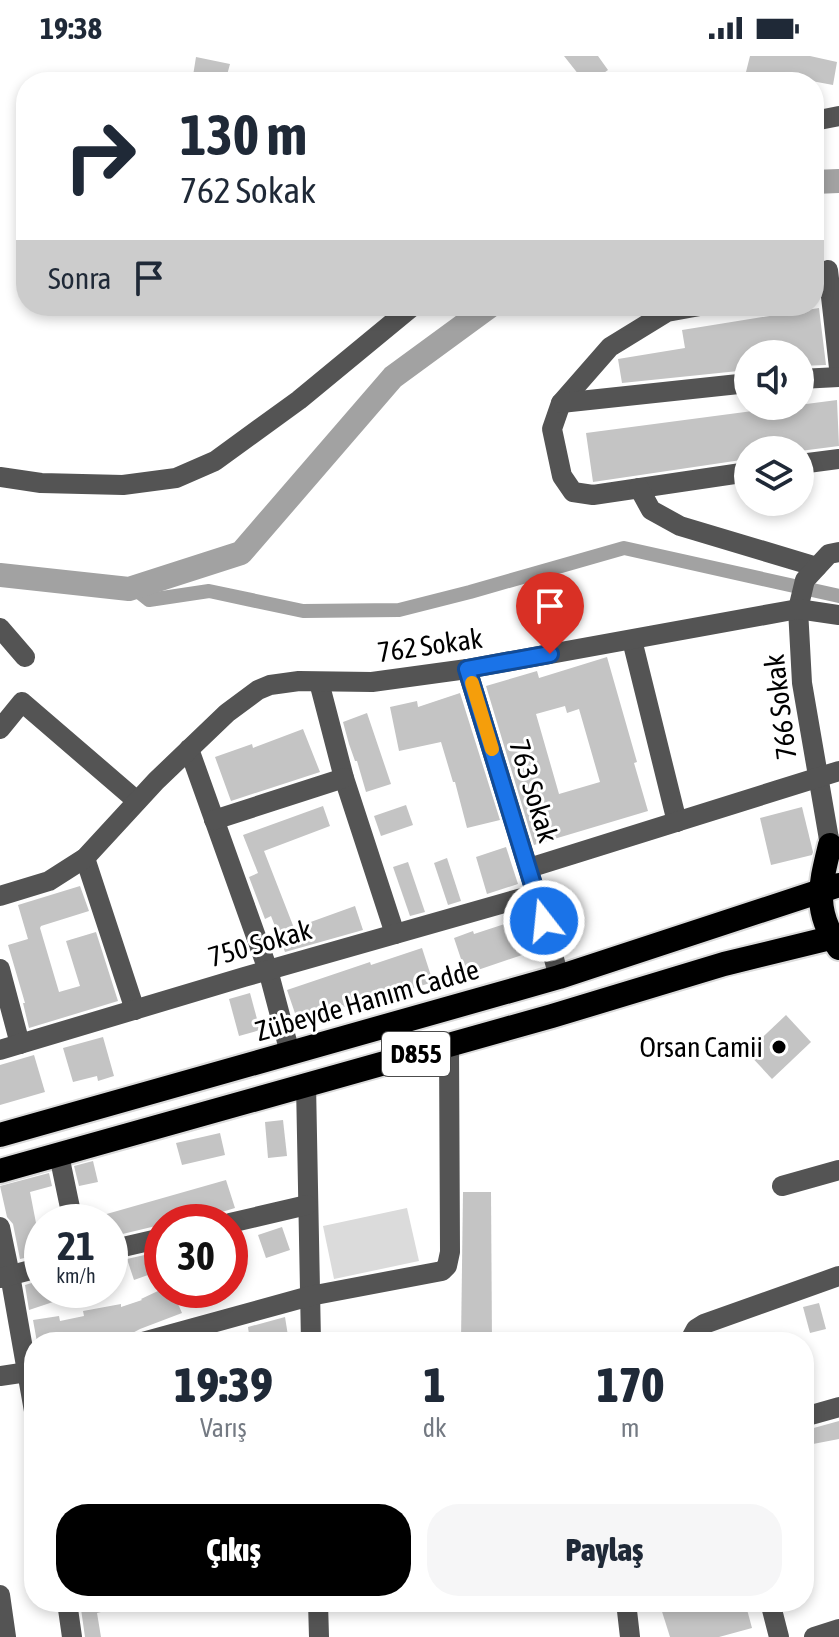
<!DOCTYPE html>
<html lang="tr">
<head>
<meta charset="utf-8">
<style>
	:root { --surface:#fff; --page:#f6f6f7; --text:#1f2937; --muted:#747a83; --accent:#000 }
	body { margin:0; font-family:"Asap Condensed",sans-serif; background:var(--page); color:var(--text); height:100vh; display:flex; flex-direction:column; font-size:30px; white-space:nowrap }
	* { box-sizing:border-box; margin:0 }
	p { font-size:26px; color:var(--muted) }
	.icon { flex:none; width:44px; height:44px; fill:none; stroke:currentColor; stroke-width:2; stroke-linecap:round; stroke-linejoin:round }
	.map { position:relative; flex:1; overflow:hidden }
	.panel { position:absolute; left:24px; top:1276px; width:790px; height:280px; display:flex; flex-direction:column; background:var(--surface); border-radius:32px; box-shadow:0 4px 12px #0003 }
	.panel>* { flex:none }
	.banner { position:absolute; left:16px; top:16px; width:808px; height:244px; border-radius:32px; box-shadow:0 4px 12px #0003; background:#fff; color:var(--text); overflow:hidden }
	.controls { position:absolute; left:734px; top:284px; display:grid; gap:16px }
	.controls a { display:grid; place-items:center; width:80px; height:80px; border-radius:50%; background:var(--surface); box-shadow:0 4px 12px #0003; font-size:40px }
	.speed { position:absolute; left:24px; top:1148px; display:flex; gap:16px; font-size:40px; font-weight:700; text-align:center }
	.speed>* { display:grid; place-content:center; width:104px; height:104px; border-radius:50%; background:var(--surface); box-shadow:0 4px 12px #0003; line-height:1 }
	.speed small { font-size:20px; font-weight:400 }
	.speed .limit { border:12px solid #d22; background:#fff; color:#111 }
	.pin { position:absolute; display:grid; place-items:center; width:68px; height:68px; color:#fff; margin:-82px -34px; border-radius:50% 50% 50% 0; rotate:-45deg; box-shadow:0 0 8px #0007 }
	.pin .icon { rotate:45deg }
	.me { position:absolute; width:88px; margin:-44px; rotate:344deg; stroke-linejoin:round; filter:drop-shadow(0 0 6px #0008) }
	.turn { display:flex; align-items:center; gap:28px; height:168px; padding:0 32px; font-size:36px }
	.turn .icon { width:104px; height:104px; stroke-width:2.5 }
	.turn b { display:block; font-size:56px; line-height:68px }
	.then { display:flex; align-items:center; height:76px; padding:0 32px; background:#0003; gap:16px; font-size:30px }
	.eta { display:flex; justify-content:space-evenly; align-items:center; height:136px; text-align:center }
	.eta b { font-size:48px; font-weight:800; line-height:56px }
	.primary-button { display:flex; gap:16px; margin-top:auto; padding:16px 32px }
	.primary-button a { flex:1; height:92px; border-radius:32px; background:var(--accent); color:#fff; font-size:32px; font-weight:800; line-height:92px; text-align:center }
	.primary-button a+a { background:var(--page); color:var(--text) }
	.status { display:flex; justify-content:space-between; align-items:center; height:56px; padding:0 40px; background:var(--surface); direction:ltr }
	.status svg { height:22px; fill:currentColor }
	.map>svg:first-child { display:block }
	.green { fill:#dbdbdb }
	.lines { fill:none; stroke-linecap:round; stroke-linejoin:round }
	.canal { stroke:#a2a2a2; stroke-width:14 }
	.river { stroke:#a2a2a2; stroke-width:24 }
	.building { fill:#c4c4c4; fill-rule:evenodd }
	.highway-casing { stroke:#dbdbdb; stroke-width:28 }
	.minor { stroke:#545454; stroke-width:20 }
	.highway { stroke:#000; stroke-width:24 }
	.route-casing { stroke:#114b97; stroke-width:20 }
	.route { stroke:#1a73e8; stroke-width:14 }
	.slow { stroke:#f59e0b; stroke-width:14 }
	.poi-dot { fill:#000; stroke:#fff; stroke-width:3 }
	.labels { text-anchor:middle; stroke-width:6; stroke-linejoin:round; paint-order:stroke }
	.shield { fill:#fff; stroke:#4c4c4c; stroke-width:2 }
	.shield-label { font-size:26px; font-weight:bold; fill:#000 }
	.street-label { font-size:28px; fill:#000; stroke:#fff }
	.poi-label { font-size:28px; fill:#000; stroke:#fff; text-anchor:end }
</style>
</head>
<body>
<div class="status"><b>19:38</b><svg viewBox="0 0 49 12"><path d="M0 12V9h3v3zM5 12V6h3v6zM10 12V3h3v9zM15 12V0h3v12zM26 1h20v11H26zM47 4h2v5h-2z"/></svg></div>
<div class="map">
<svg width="839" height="1581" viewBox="0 0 839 1581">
	<rect width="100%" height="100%" fill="#fff"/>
	<path class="green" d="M407,1152L419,1205L334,1223L323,1170Z"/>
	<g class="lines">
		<path class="canal" d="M134,532L149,544L209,535L303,555L399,554L470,536L624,492L839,540"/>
		<g class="river">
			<path d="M814,126L839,125"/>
			<path d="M0,519L129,533L241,497L393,321L490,250"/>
		</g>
	</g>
	<g class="building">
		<path d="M564,0H598L608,14L591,26H587L581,18L579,19Z"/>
		<path d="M750,0H810L837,6L833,29L801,23L800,26H797L746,16Z"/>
		<path d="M196,1L230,8L227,19L235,26H192Z"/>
		<path d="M819,252L826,309L800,310V298H748V314L622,327L618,303L685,292L682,274Z"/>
		<path d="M837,344L839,390L800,395L748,394V403L593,426L586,377Z"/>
		<path d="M607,601L637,706L634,707L648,755L534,789L486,630L537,615L539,622ZM565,650L567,657L579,653L600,726L559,738L536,658Z"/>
		<path d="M460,637L500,764L467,772L455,726H453L441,686L399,695L390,651L417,645L418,651Z"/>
		<path d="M367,657L391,728L366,736L357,705H355L349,688L343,666Z"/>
		<path d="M303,673L320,716L231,745L215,701L252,688L253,692Z"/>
		<path d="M406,749L413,769L381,780L374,760Z"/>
		<path d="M323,750L330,770L264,795L294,872L355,850L363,874L285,896L271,860L265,863L249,821L258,817L243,779Z"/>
		<path d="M802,751L813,796L812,799L771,809L760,762Z"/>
		<path d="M506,791L518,828L487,838L476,801Z"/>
		<path d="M447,802L461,845L448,849L434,807Z"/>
		<path d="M408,806L425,856L410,860L393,811Z"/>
		<path d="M80,830L89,855L41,870L40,872L59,936L80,930L66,885L96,876L118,945L29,972L23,947H25L8,889L28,883L18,849Z"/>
		<path d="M523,862L534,895L466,918L454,882L473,875L474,878Z"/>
		<path d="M422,892L433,926L393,939V936L344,951L343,949L297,963L287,934L370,906L371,909Z"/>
		<path d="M250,937L260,974L239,980L229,943Z"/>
		<path d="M786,959L811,986L772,1023L747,996Z"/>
		<path d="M103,981L114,1020L98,1025L97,1020L73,1026L63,992Z"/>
		<path d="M34,999L45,1036L0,1049V1009Z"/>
		<path d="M283,1064L287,1100L268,1102L265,1066Z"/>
		<path d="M220,1077L225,1099L182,1109L176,1087Z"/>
		<path d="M93,1105L98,1126L79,1130L74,1110Z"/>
		<path d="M49,1117L52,1130L30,1136L42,1198L20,1203L13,1168L7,1161L0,1130Z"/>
		<path d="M226,1124L235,1152L189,1166L188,1161L171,1166H162V1169H160L110,1181V1166H90L89,1163Z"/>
		<path d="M463,1136H491L492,1286H461Z"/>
		<path d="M282,1171L290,1194L266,1202L258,1179Z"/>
		<path d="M162,1195V1214L134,1224L127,1203Z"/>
		<path d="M42,1224V1234H83V1236L29,1254L25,1229Z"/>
		<path d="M160,1234H172L182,1257L140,1273L125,1281L101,1286H37L33,1264L59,1260L60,1265L84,1260L83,1255L121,1248V1251L142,1244L141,1243Z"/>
		<path d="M819,1247L826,1273L810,1277L803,1251Z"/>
		<path d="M285,1261L289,1286H250L248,1271Z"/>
		<path d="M839,1365V1383L813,1388L810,1373Z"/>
		<path d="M80,1546H104L105,1555L97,1557L101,1581H85Z"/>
		<path d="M659,1546H745L752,1572L719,1581H670Z"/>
	</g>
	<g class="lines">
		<g class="highway-casing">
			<g id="highway">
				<path d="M830,789C820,830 813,854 839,892"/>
				<path d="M0,1079L559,921L839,829"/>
				<path d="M0,1115L552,960L724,908L839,880"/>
			</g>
		</g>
		<g class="minor">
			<path d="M814,65L839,60"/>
			<path d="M828,214L839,312"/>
			<path d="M700,250L667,256L610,291L561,347L552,373L562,420L573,436L593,439L748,416"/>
			<path d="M800,323L839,321"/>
			<path d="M561,347L748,327"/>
			<path d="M800,408L839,403"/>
			<path d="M0,421L41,427L123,429L176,422L215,405L299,344L413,250"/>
			<path d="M639,432L651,454L680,470L817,511"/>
			<path d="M0,572L25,601"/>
			<path d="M632,584L677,766"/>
			<path d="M467,613L536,838L559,921"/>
			<path d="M319,626L344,722L395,878"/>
			<path d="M0,673L22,646L137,745"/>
			<path d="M189,693L268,914L290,997"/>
			<path d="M214,764L344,722"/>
			<path d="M830,789L802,627L798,553L805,524L829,498L839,496"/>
			<path d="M85,802L135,954"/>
			<path d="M529,812L839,715"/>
			<path d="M0,840L49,825L85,802L156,725L227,657L258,634L270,629L299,625L372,626L467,613L798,553L839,559"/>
			<path d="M0,913L20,988"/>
			<path d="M0,994L244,921L536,838"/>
			<path d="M306,1028L311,1286"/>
			<path d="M59,1099L73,1166"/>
			<path d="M782,1130L839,1114"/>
			<path d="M230,1167L307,1149"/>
			<path d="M0,1171L10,1219L34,1355"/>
			<path d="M110,1194L162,1182"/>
			<path d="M0,1222L42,1211"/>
			<path d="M143,1286L310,1240L442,1215L447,1210L450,1196L449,989"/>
			<path d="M689,1286L696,1273L704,1268L839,1220"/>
			<path d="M0,1320L34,1315"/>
			<path d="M804,1361L839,1351"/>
			<path d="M0,1539L6,1581"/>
			<path d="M67,1546L72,1581"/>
			<path d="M318,1546L319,1581"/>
			<path d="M626,1546L630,1581"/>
			<path d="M770,1546L779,1581"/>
			<path d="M814,1581L839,1573"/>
		</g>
		<use href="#highway" class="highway"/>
	</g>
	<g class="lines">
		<g class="route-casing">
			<path id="route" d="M544,865L467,613L550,598"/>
		</g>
		<use href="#route" class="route"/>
		<path class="slow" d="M472,627L492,693"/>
	</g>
	<circle class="poi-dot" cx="779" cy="991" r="8"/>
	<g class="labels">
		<rect class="shield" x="382" y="976" width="68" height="44" rx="6"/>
		<g class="shield-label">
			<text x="416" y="1007">D855</text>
		</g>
		<g class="street-label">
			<text transform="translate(430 589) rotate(-8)" y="10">762 Sokak</text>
			<text transform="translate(780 651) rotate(-97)" y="10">766 Sokak</text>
			<text transform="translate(534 735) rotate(73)" y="10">763 Sokak</text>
			<text transform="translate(260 887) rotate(-16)" y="10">750 Sokak</text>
			<text transform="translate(367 944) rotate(-16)" y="10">Zübeyde Hanım Cadde</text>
		</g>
		<g class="poi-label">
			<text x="763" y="1001">Orsan Camii</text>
		</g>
	</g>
</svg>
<div class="controls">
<a><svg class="icon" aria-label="sound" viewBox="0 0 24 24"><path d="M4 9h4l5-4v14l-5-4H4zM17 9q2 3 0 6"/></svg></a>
<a><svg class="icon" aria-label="layers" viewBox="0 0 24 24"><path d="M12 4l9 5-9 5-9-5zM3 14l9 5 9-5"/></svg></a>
</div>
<div class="speed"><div>21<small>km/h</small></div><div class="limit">30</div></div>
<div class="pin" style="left:550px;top:598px;background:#d93025"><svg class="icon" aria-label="arrive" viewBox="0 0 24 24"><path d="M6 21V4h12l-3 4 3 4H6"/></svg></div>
<svg class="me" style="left:544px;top:865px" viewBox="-20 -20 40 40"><circle r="17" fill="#1a73e8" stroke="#fff" stroke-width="3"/><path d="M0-11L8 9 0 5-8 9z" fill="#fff"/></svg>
<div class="banner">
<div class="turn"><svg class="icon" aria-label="right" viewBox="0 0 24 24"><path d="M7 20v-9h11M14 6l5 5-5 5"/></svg><div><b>130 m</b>762 Sokak</div></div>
<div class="then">Sonra<svg class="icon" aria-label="arrive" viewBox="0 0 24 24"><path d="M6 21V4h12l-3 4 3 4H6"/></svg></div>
</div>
<section class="panel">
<div class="eta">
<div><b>19:39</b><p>Varış</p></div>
<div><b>1</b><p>dk</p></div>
<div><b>170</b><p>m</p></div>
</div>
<div class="primary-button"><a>Çıkış</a><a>Paylaş</a></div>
</section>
</div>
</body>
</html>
